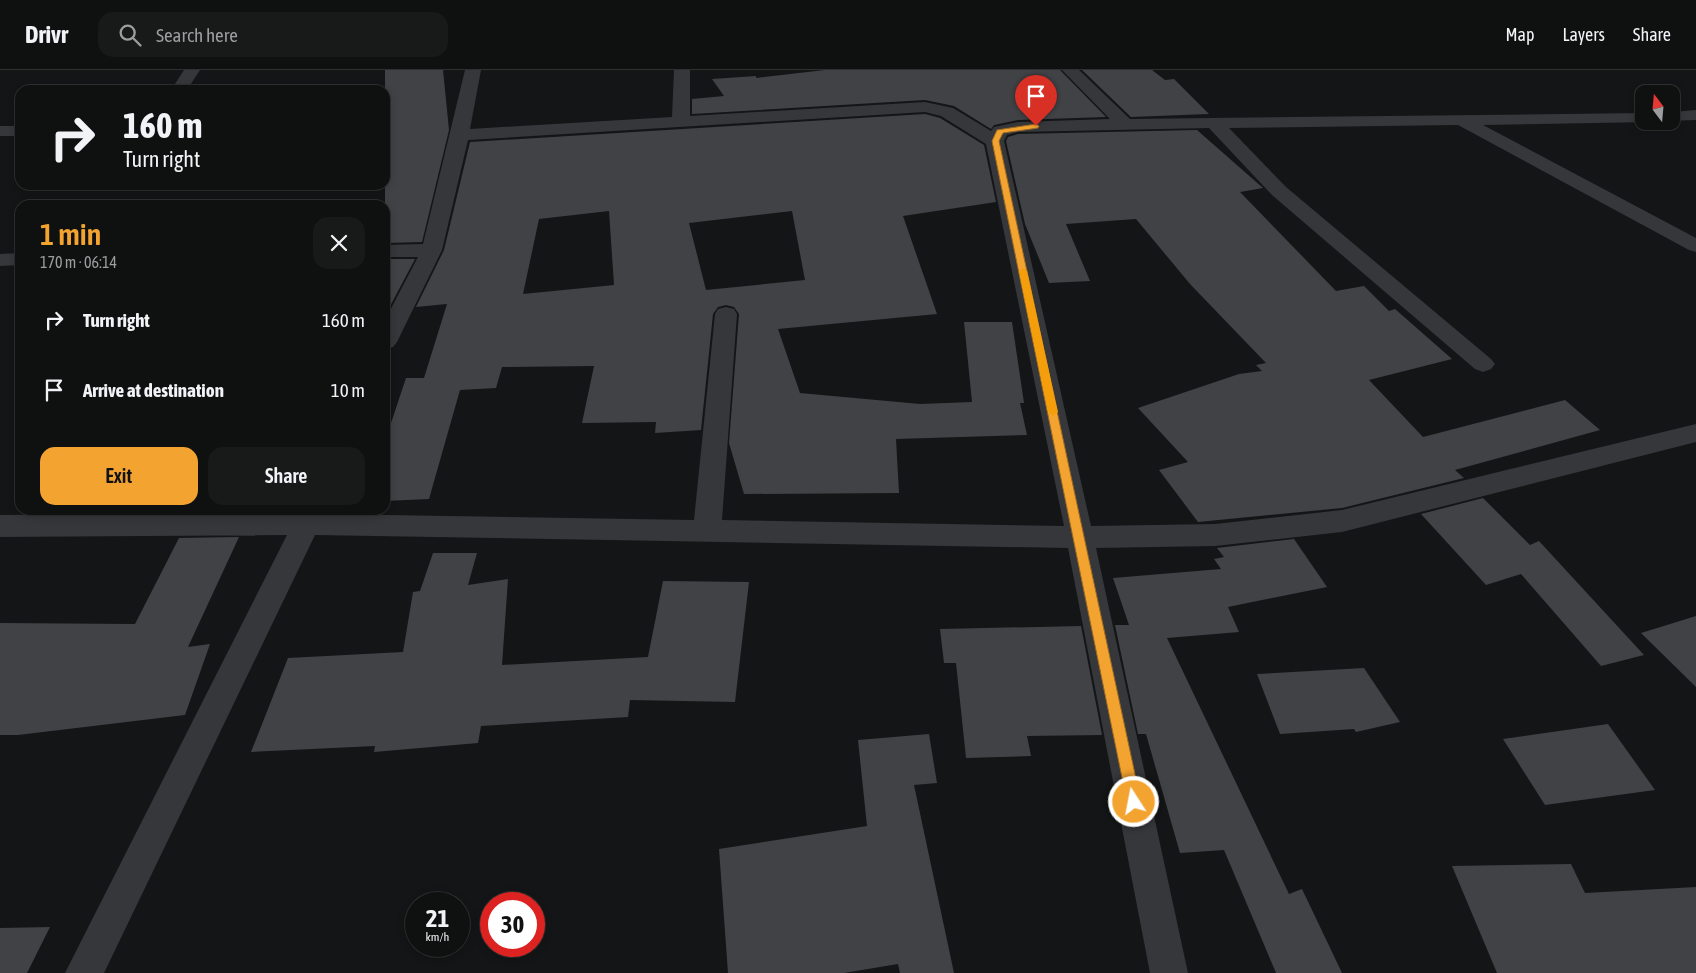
<!DOCTYPE html>
<html lang="en">
<head>
<meta charset="utf-8">
<style>
	:root { --surface:#0f1010; --page:#181919; --text:#f1f3f6; --muted:#9b9d9f; --line:#2f3030; --accent:#f3a32f }
	body { margin:0; font-family:"Asap Condensed",sans-serif; background:var(--page); color:var(--text); height:100vh; display:flex; flex-direction:column; font-size:19px; white-space:nowrap }
	* { box-sizing:border-box; margin:0 }
	p { font-size:16px; color:var(--muted) }
	.icon { flex:none; width:28px; height:28px; fill:none; stroke:currentColor; stroke-width:2; stroke-linecap:round; stroke-linejoin:round }
	.map { position:relative; flex:1; overflow:hidden }
	.details { position:absolute; left:15px; top:130px; width:375px; height:315px; display:flex; flex-direction:column; background:var(--surface); border-radius:15px; box-shadow:0 2px 8px #0003,0 0 0 1px var(--line) }
	.details>* { flex:none }
	.hud { position:absolute; left:15px; top:15px; width:375px; height:105px; border-radius:15px; box-shadow:0 2px 8px #0003,0 0 0 1px var(--line); background:#0f1010; color:var(--text); overflow:hidden }
	.needle { width:32px; rotate:344deg }
	.buttons { position:absolute; left:1635px; top:15px; display:grid; gap:10px }
	.buttons a { display:grid; place-items:center; width:45px; height:45px; border-radius:10px; background:var(--surface); box-shadow:0 2px 8px #0003,0 0 0 1px var(--line); font-size:25px }
	.speed { position:absolute; left:405px; top:822px; display:flex; gap:10px; font-size:25px; font-weight:700; text-align:center }
	.speed>* { display:grid; place-content:center; width:65px; height:65px; border-radius:50%; background:var(--surface); box-shadow:0 2px 8px #0003,0 0 0 1px var(--line); line-height:1 }
	.speed small { font-size:12px; font-weight:400 }
	.speed .limit { border:8px solid #d22; background:#fff; color:#111 }
	.pin { position:absolute; display:grid; place-items:center; width:42px; height:42px; color:#fff; margin:-51px -21px; border-radius:50% 50% 50% 0; rotate:-45deg; box-shadow:0 0 5px #0007 }
	.pin .icon { rotate:45deg }
	.me { position:absolute; width:55px; margin:-28px; rotate:349deg; stroke-linejoin:round; filter:drop-shadow(0 0 4px #0008) }
	.turn { display:flex; align-items:center; gap:18px; height:105px; padding:0 25px; font-size:22px }
	.turn .icon { width:65px; height:65px; stroke-width:2.5 }
	.turn b { display:block; font-size:35px; line-height:42px }
	.round { display:grid; place-items:center; flex:none; width:52px; height:52px; border-radius:15px; background:var(--page) }
	.head { display:flex; align-items:center; justify-content:space-between; height:85px; padding:0 25px }
	h1 { font-size:30px; font-weight:600; line-height:38px; color:var(--accent) }
	.action { display:flex; gap:10px; margin-top:auto; padding:10px 25px }
	.action a { flex:1; height:58px; border-radius:15px; background:var(--accent); color:#111; font-size:20px; font-weight:600; line-height:58px; text-align:center }
	.action a+a { background:var(--page); color:var(--text) }
	ul { padding:0; list-style:none }
	li { display:flex; align-items:center; gap:15px; height:70px; padding:0 25px }
	li div { flex:1 }
	li b { display:block; font-size:19px }
	li em { font-style:normal }
	header { display:flex; align-items:center; gap:30px; box-sizing:border-box; height:70px; padding:0 25px; background:var(--surface); border-bottom:1px solid var(--line) }
	header strong { font-size:24px }
	nav { display:flex; gap:28px; margin-inline-start:auto; font-size:18px }
	.search { width:350px; height:45px; background:var(--page); display:flex; align-items:center; gap:12px; box-sizing:border-box; padding:0 18px; border-radius:15px; color:var(--muted); font-size:19px }
	.map>svg:first-child { display:block }
	.building { fill:#404246; fill-rule:evenodd }
	.lines { fill:none; stroke-linecap:round; stroke-linejoin:round }
	.minor { fill:#35373b; fill-rule:evenodd }
	.route { fill:#f3a32f; stroke:#9e6a1f }
	.slow { fill:#f59e0b }
</style>
</head>
<body>
<header>
<strong>Drivr</strong>
<div class="search"><svg class="icon" aria-label="search" viewBox="0 0 24 24"><circle cx="10" cy="10" r="6"/><path d="M15 15l6 6"/></svg>Search here</div>
<nav><a>Map</a><a>Layers</a><a>Share</a></nav>
</header>
<div class="map">
<svg width="1696" height="903" viewBox="0 0 1696 903">
	<rect width="100%" height="100%" fill="#141516"/>
	<g class="building">
		<path d="M385,0H443L449,60L422,172L385,173Z"/>
		<path d="M825,0H1060L1106,47L1018,50L994,55L991,59L954,36L925,30L692,44V29L724,26L712,9L756,6V8Z"/>
		<path d="M1082,0H1152L1165,10L1174,9L1209,44L1131,47Z"/>
		<path d="M925,44L940,48L984,75L996,132L903,146L937,244L778,259L800,323L920,334L972,332L964,252H1012L1024,333H1020L1027,365L896,369L899,423L744,424L729,373L739,244L734,237L726,235L718,237L713,244L701,360L655,363L656,352L582,353L594,296L502,297L496,318L460,320L429,429L385,431V371L406,308H424L447,234L416,237L444,180L470,72ZM609,141L614,215L523,224L539,149ZM792,141L805,210L706,220L689,153Z"/>
		<path d="M1197,60L1263,118L1240,122L1336,221L1364,216L1389,241L1395,239L1452,289L1369,310L1423,367L1565,330L1600,360L1455,400L1464,408L1342,438L1198,452L1159,400L1188,392L1138,338L1239,304L1262,301L1256,295L1266,293L1190,214L1136,149L1066,154L1090,211L1049,213L1025,154L1006,71L1008,67L1018,64Z"/>
		<path d="M385,189H415L388,240H385Z"/>
		<path d="M1483,428L1530,475L1539,471L1644,585L1601,596L1521,504L1486,515L1421,444Z"/>
		<path d="M239,467L188,577L210,574L185,645L18,665H0V553L135,554L179,468Z"/>
		<path d="M1294,469L1327,517L1228,537L1239,562L1167,568L1289,824L1302,819L1342,903H1276L1224,780L1180,783L1146,664H1138L1115,555H1129L1113,508L1221,499L1214,489L1224,487L1217,478Z"/>
		<path d="M433,483H477L468,515L508,509L502,595L648,587L663,511L749,512L735,632L630,630L628,647L481,656L478,673L374,682L375,676L251,682L288,588L403,582L413,522L420,521Z"/>
		<path d="M1696,546V617L1641,563Z"/>
		<path d="M1081,556L1102,665L1027,666L1031,686L966,688L956,593H944L940,559Z"/>
		<path d="M1364,598L1400,652L1356,662L1354,659L1280,664L1257,604Z"/>
		<path d="M1608,654L1655,720L1545,735L1503,669Z"/>
		<path d="M929,664L937,713L914,715L954,903H900L898,894L844,903H728L719,779L867,756L858,670Z"/>
		<path d="M1571,794L1585,823L1696,817V903H1497L1452,796Z"/>
		<path d="M50,857L27,903H0V858Z"/>
	</g>
	<g class="lines">
		<g class="minor">
			<path d="M184,0H200L187,20H171Z"/>
			<path d="M465,0H481L470,59L672,47L674,0H690V46L925,32L953,38L991,61L994,57L1018,52L1110,49L1062,0H1079L1130,49L1644,43V51L1650,52L1483,55L1696,168V182L1689,180L1458,55L1229,58L1286,117L1491,289L1495,294L1491,299L1483,302L1475,299L1272,125L1209,58L1018,62L1007,65L1004,71L1091,456L1215,454L1342,440L1696,354V372L1342,462L1215,476L1096,478L1188,903H1150L1068,478L315,465L104,903H65L287,465L0,467V445L296,443L297,440H325L323,444L694,450L715,244L718,239L726,237L734,239L737,244L722,450L1064,456L986,74L941,46L925,42L468,70L442,180L397,272L393,277L385,279V250L418,187H385V175L423,174Z"/>
			<path d="M1696,40V50L1667,51H1671V42Z"/>
			<rect x="0" y="56" width="20" height="10"/>
			<path d="M20,183V195L0,196V184Z"/>
		</g>
	</g>
	<path class="route" d="M1036,54L1039,56L1038,58L1003,63L999,71L1141,732L1139,737L1134,739L1129,737L1127,732L992,71L997,60Z"/>
	<path class="slow" d="M1023,198L1027,201L1058,342L1053,346L1048,342L1019,201Z"/>
</svg>
<div class="buttons">
<a><svg class="needle" viewBox="-14 -14 28 28"><path d="M0-13l5 13h-10z" fill="#e53935"/><path d="M0 13l5-13h-10z" fill="#9b9d9f"/></svg></a>
</div>
<div class="speed"><div>21<small>km/h</small></div><div class="limit">30</div></div>
<div class="pin" style="left:1036px;top:56px;background:#d93025"><svg class="icon" aria-label="arrive" viewBox="0 0 24 24"><path d="M6 21V4h12l-3 4 3 4H6"/></svg></div>
<svg class="me" style="left:1134px;top:732px" viewBox="-20 -20 40 40"><circle r="17" fill="#f3a32f" stroke="#fff" stroke-width="3"/><path d="M0-11L8 9 0 5-8 9z" fill="#fff"/></svg>
<div class="hud">
<div class="turn"><svg class="icon" aria-label="right" viewBox="0 0 24 24"><path d="M7 20v-9h11M14 6l5 5-5 5"/></svg><div><b>160 m</b>Turn right</div></div>
</div>
<section class="details">
<div class="head"><div><h1>1 min</h1><p>170 m · 06:14</p></div><a class="round"><svg class="icon" aria-label="close" viewBox="0 0 24 24"><path d="M6 6l12 12M18 6L6 18"/></svg></a></div>
<ul>
<li><svg class="icon" aria-label="right" viewBox="0 0 24 24"><path d="M7 20v-9h11M14 6l5 5-5 5"/></svg><div><b>Turn right</b></div><em>160 m</em></li>
<li><svg class="icon" aria-label="arrive" viewBox="0 0 24 24"><path d="M6 21V4h12l-3 4 3 4H6"/></svg><div><b>Arrive at destination</b></div><em>10 m</em></li>
</ul>
<div class="action"><a>Exit</a><a>Share</a></div>
</section>
</div>
</body>
</html>
